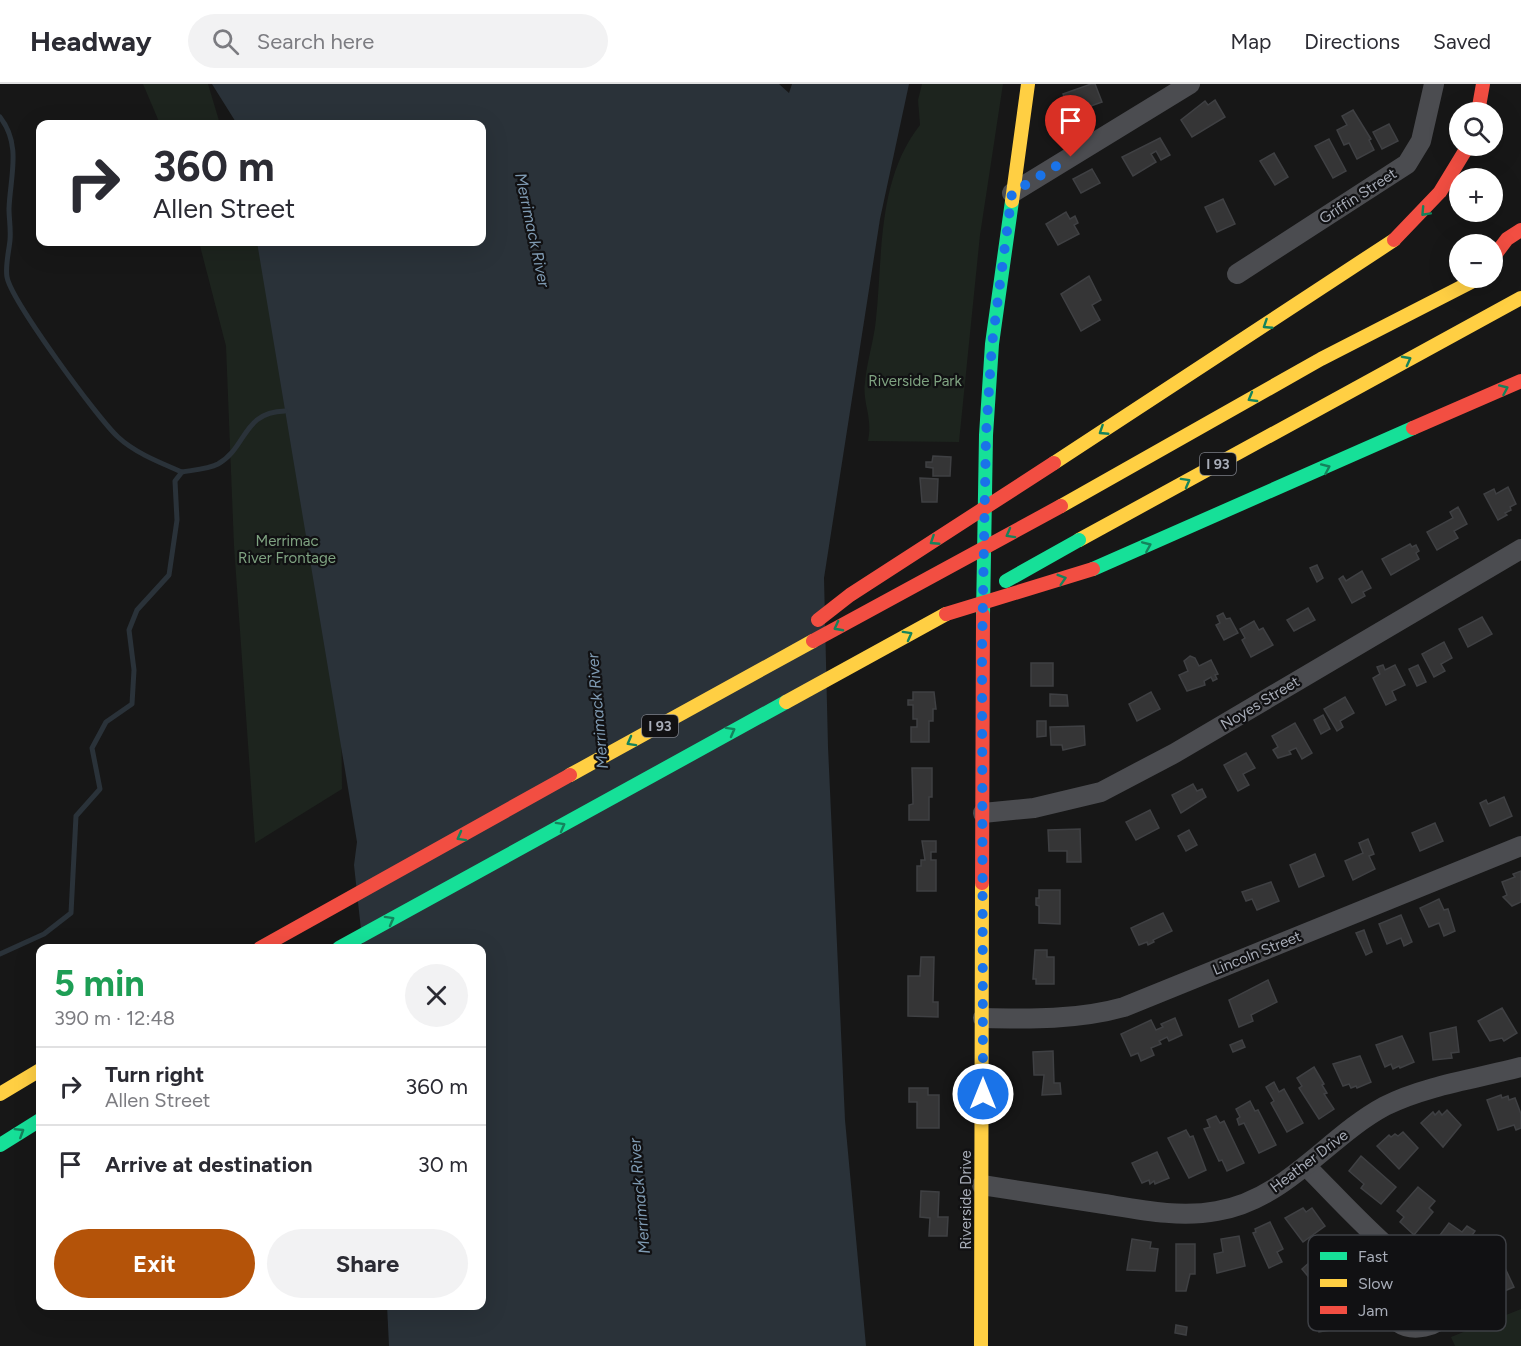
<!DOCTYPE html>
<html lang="en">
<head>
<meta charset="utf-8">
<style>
	:root { --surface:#fff; --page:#f2f2f3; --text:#2b2b33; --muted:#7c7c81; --line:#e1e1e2; --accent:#b45309 }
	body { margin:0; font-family:Figtree,sans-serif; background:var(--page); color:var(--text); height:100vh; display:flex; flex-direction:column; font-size:22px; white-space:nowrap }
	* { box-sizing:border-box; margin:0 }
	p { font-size:20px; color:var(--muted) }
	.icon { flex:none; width:33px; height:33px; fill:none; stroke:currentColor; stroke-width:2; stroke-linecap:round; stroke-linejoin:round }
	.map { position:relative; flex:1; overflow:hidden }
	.details { position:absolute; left:36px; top:860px; width:450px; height:366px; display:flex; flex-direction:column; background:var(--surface); border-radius:12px; box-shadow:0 6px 24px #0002 }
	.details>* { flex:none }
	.hud { position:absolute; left:36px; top:36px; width:450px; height:126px; border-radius:12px; box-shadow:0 6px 24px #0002; background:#fff; color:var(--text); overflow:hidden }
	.tools { position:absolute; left:1449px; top:18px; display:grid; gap:12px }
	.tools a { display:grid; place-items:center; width:54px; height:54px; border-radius:50%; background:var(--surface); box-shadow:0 6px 24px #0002; font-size:30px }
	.pin { position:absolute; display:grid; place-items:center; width:51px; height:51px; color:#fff; margin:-62px -26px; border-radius:50% 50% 50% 0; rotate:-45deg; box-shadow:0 0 6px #0007 }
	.pin .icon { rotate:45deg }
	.me { position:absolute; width:66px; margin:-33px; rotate:0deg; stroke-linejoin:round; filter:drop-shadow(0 0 4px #0008) }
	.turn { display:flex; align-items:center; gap:21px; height:126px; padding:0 18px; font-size:27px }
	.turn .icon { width:78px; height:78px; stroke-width:2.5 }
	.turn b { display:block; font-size:42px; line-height:51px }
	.round { display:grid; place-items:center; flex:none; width:63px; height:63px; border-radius:32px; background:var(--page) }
	.headline { display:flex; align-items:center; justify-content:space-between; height:102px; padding:0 18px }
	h1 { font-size:36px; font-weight:700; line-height:45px; color:#1e9e55 }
	.action { display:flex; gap:12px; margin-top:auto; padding:12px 18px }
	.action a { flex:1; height:69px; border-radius:36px; background:var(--accent); color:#fff; font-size:24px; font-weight:700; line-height:69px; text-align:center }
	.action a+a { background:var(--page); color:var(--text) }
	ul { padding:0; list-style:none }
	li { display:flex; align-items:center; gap:18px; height:78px; padding:0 18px; border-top:2px solid var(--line) }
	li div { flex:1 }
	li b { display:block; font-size:22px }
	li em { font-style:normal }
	header { display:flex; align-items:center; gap:36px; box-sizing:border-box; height:84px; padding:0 30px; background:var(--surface); border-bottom:2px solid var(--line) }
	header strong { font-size:28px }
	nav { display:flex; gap:33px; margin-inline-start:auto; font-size:21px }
	.search { width:420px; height:54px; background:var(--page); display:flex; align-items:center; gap:15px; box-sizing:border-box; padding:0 21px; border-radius:33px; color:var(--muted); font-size:22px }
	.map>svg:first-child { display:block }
	.green { fill:#1d241e }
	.water { fill:#2a3239 }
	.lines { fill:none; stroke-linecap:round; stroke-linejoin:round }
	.stream { stroke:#2a3239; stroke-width:5 }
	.building { fill:#353536; stroke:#3f4043; stroke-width:1.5 }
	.street { stroke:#4b4c50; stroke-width:20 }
	.fast { stroke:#16e098; stroke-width:14 }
	.slow { stroke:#ffcf43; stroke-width:14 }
	.jam { stroke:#f24e42; stroke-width:14 }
	.fast-bridge { stroke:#16e098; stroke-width:14 }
	.slow-bridge { stroke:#ffcf43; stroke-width:14 }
	.jam-bridge { stroke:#f24e42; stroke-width:14 }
	.oneway { stroke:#14835c }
	.route { stroke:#1a73e8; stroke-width:10; stroke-dasharray:0 18 }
	.labels { text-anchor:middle; stroke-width:4.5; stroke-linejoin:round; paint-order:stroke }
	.shield { fill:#111113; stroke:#7b7e86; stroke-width:1.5 }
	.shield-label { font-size:14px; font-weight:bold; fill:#a8adb8 }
	.street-label { font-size:15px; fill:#a8adb8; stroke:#111113 }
	.park-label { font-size:15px; fill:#7fa381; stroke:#111113 }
	.water-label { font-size:16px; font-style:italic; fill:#7f9bb3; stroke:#111113 }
	.key { fill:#111113; stroke:#3e4045; stroke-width:1.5 }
	.key-label { font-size:16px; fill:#a8adb8 }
</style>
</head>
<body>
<header>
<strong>Headway</strong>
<div class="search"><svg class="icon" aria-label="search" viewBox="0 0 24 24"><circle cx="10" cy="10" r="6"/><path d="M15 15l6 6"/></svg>Search here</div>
<nav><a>Map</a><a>Directions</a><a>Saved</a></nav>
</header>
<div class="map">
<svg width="1521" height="1262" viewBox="0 0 1521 1262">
	<rect width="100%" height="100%" fill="#171717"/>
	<g class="green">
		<path d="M143,0H208L220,40H160Z"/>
		<path d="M922,0H1003L980,151L959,358L868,357C873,332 862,319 865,298C867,277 874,256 876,235C883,169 877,96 920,41L918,16Z"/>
		<path d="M199,158H261L341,618L342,705L255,759L234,462L226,262Z"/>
		<path d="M1521,1225V1262H1455L1451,1253Z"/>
	</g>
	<path class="water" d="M212,0H779L789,9L792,0H909L880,135L824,494L828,663L845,1036L866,1262H389L387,1221H482V864H363L354,781L357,758L257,158H482V40H237Z"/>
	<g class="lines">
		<g class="stream">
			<path d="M0,33C22,61 10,93 9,125C9,135 11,145 10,156C9,167 5,182 7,193C11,216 98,335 118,353C135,369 161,379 182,388"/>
			<path d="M0,870L44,850L71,829L76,732L100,705L92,664L106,638L132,620L134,586L129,546L137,526L169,491L177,436L175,397L182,388C193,386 208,385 218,380C247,364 242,328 285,327"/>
		</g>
	</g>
	<g class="building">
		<path d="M1091,0H1095L1102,18L1074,28L1071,19L1067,20L1063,10Z"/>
		<path d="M1215,16L1225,33L1192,53L1181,36L1205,17L1208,21Z"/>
		<path d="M1353,26L1371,55L1369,56L1374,66L1357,75L1349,59L1344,61L1337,46L1347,41L1342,32Z"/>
		<path d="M1389,40L1398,57L1382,65L1373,48Z"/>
		<path d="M1160,54L1170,71L1161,76L1156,67L1151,70L1156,78L1133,92L1122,73Z"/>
		<path d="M1329,55L1346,87L1333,94L1315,62Z"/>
		<path d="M1274,69L1288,93L1275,101L1260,77Z"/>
		<path d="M1092,85L1100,99L1081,109L1073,95Z"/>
		<path d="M1223,115L1235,140L1217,148L1205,123Z"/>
		<path d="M1066,128L1070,135L1075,132L1078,139L1074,141L1079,150L1058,161L1046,140Z"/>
		<path d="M1089,192L1101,216L1092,221L1100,236L1081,247L1061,210Z"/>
		<path d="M933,372L951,373L950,392H933V384L926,383V378H932Z"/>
		<path d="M920,394L938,395L937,418H922Z"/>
		<path d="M1508,403L1516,420L1510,423L1511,426L1505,429L1507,431L1498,436L1484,410L1494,405L1496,410Z"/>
		<path d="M1458,423L1467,440L1454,447L1458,454L1437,466L1427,448L1453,434L1450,428Z"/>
		<path d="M1410,460L1412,463L1416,461L1419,467L1416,469L1419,475L1391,491L1382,475Z"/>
		<path d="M1317,481L1323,494L1317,498L1310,484Z"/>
		<path d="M1362,487L1371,504L1363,508L1365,512L1352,519L1339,495L1343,492L1346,497Z"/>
		<path d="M1308,524L1315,536L1294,547L1287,536Z"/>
		<path d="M1223,529L1226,535L1230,534L1238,549L1224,556L1216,541L1220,539L1217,532Z"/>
		<path d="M1482,533L1492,550L1468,563L1459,545Z"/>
		<path d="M1254,537L1259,546L1263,544L1273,561L1251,573L1242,556L1245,554L1240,545Z"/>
		<path d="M1444,558L1452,574L1441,580L1445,587L1434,593L1422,570Z"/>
		<path d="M1190,572L1195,574L1199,582L1211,576L1218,590L1215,591L1217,595L1213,597L1211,593L1204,597L1205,601L1187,607L1179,591L1188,587L1184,577Z"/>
		<rect x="1031" y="579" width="22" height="23"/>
		<path d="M1383,581L1385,586L1395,581L1405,601L1392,607L1396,616L1386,621L1373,594L1380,590L1377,583Z"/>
		<path d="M1418,581L1426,598L1417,602L1409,585Z"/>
		<path d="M913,608H934L936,625H933V637H929V658H911V643H917V635H913V621H908V616H913Z"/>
		<path d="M1151,608L1160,625L1137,637L1129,620Z"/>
		<path d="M1050,610L1067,611L1068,622H1050Z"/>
		<path d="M1345,613L1354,629L1340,637L1343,643L1337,647L1324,625Z"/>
		<path d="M1323,631L1330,645L1321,650L1314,636Z"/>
		<path d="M1037,637H1046V652L1037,653Z"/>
		<path d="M1295,639L1312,669L1302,675L1296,664L1289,667L1291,670L1278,674L1273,666L1278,663L1272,652Z"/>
		<path d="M1084,642L1085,661L1063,666L1062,661H1051L1050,643Z"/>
		<path d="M1246,669L1255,684L1243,690L1249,701L1238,707L1224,681Z"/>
		<path d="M912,684H932V713H929V736H909V721L913,720Z"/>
		<path d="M1193,700L1197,707L1202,705L1206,713L1181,729L1172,711Z"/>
		<path d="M1504,713L1512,732L1490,742L1480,719L1486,716L1488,720Z"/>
		<path d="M1150,726L1159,744L1136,756L1126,738Z"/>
		<path d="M1435,739L1443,757L1420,767L1412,749Z"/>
		<path d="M1080,745L1081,778H1067V767H1049L1048,746Z"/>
		<path d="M1189,746L1197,761L1186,767L1178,752Z"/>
		<path d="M1368,755L1374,770L1369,772L1375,785L1353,796L1345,777L1363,769L1359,759Z"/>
		<path d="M922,757H936V768H931V776H936V807H917V782H921V776H925Z"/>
		<path d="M1315,770L1324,792L1299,803L1290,781Z"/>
		<path d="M1521,787V818L1512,822L1503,813L1507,811L1502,798L1515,793L1513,790Z"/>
		<path d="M1271,798L1279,817L1257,826L1252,815L1246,817L1242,808Z"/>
		<path d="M1039,806H1060V840L1039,839V822L1036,821V814H1039Z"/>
		<path d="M1439,815L1444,826L1448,825L1455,847L1444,852L1439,839L1429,843L1420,824Z"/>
		<path d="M1163,829L1172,847L1153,856L1154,858L1148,861L1147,858L1139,861L1131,844Z"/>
		<path d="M1401,831L1412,858L1404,862L1401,854L1387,860L1379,840Z"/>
		<path d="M1364,846L1372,868L1366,871L1356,849Z"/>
		<path d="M1035,866H1047V873H1054V900H1036V895H1033Z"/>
		<path d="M921,873H934L933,918H938V933L908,932V892H920Z"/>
		<path d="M1268,896L1277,918L1251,931L1253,937L1239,943L1229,916Z"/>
		<path d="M1502,924L1517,949L1504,957L1502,954L1490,957L1478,937Z"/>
		<path d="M1175,934L1182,951L1169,957L1167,953L1159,957L1161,960L1151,964L1154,971L1141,977L1138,969L1131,972L1121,950L1151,936L1156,946L1163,943L1161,940Z"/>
		<path d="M1456,943L1459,968L1451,969L1452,974L1433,976L1430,949Z"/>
		<path d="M1402,952L1414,978L1400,984L1399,982L1393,985L1391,980L1385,983L1376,961Z"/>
		<path d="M1242,956L1245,963L1233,968L1230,961Z"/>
		<path d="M1053,967L1054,999H1060L1061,1010L1042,1011L1044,991H1034L1033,968Z"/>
		<path d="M1360,972L1371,998L1357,1004L1356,1002L1351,1004L1349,1000L1343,1002L1333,980Z"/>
		<path d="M1314,983L1324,1000L1322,1001L1327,1009L1324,1010L1334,1025L1319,1035L1299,1004L1302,1002L1297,994Z"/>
		<path d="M1274,998L1279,1008L1284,1005L1303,1039L1287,1048L1271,1019L1274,1017L1266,1003Z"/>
		<path d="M909,1004H928V1011H939V1044H917V1018H909Z"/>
		<path d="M1501,1011L1502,1014L1508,1012L1509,1016L1515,1014L1521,1030V1044L1516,1046L1514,1041L1498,1046L1487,1016Z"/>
		<path d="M1250,1017L1255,1027L1258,1026L1276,1061L1259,1069L1244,1039L1239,1041L1237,1035L1240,1033L1236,1025Z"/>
		<path d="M1447,1026L1461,1041L1443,1063L1421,1039L1433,1028L1435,1031L1439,1027L1442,1031Z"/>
		<path d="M1216,1032L1220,1039L1224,1037L1244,1079L1227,1087L1222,1076L1219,1077L1204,1045L1210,1043L1207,1036Z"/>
		<path d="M1186,1046L1190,1053L1193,1052L1206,1086L1189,1094L1168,1054Z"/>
		<path d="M1403,1048L1418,1064L1399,1085L1377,1062L1389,1051L1391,1053L1395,1050L1398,1052Z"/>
		<path d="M1157,1068L1169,1094L1155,1100L1154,1097L1150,1100L1149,1096L1142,1099L1132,1079Z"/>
		<path d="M1361,1072L1396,1103L1381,1120L1361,1104L1364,1100L1349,1087Z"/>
		<path d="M1418,1103L1435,1117L1429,1124L1433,1128L1414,1151L1400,1138L1404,1133L1397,1127Z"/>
		<path d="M921,1107L939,1108L938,1133H948L947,1152H929L930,1134L920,1133Z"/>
		<path d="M1303,1124L1306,1128L1312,1124L1325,1142L1303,1158L1285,1134Z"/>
		<path d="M1270,1138L1283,1165L1277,1168L1282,1178L1269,1184L1253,1149L1256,1148L1255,1145Z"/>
		<path d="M1449,1139L1462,1148L1467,1142L1475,1147L1457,1173L1452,1169L1449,1172L1443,1168L1441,1170L1431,1163Z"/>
		<path d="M1239,1152L1245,1182L1217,1189L1214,1170L1223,1168L1221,1155Z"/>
		<path d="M1338,1153L1349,1165L1337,1176L1341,1179L1336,1184L1339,1187L1334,1191L1331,1188L1316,1202L1302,1185Z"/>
		<path d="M1132,1155L1151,1158L1150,1164L1158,1165L1155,1187L1127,1186Z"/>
		<path d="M1176,1160H1195V1190H1190L1186,1207H1176Z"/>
		<path d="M1497,1179L1499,1184L1504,1182L1514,1203L1502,1208L1500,1203L1476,1214L1466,1193Z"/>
		<path d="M1350,1217V1222L1363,1220L1365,1238L1330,1242L1331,1246L1319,1248L1316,1221Z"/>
		<path d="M1176,1241L1187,1243L1186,1251L1175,1249Z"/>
	</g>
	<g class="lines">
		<g class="street">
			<path d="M1012,109L1190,0"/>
			<path d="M1237,190L1407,80L1421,57L1434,0"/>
			<path d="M983,729L1034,724L1101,708L1175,669L1521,465"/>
			<path d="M983,934C1030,935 1078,936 1124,923L1521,762"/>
			<path d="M1306,1082C1334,1110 1361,1140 1391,1166C1405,1179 1421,1188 1434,1201C1480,1247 1376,1262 1393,1214C1396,1203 1406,1193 1413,1184"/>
			<path d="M982,1101C1023,1107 1063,1114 1104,1120C1141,1126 1180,1134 1217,1127C1287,1115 1327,1053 1385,1022C1424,1002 1479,994 1521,983"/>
		</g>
		<g class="fast">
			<path d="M1093,485L1413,344"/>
			<path d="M983,531L986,351L992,260L1012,117"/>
			<path d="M339,864L786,618"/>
			<path d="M0,1061L40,1036"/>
		</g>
		<g class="slow">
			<path d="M1012,117L1028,0"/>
			<path d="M1054,379L1394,156"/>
			<path d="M1061,422L1321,275L1479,194"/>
			<path d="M1079,456L1521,214"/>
			<path d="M786,618L946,530"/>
			<path d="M0,1010L40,986"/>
			<path d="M981,1262L982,799"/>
		</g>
		<g class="jam">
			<path d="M1478,28L1483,0"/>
			<path d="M1394,156L1440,108L1468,62"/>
			<path d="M1492,175L1507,155L1521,146"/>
			<path d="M1413,344L1521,297"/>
			<path d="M982,799L983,531"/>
		</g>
		<path class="fast-bridge" d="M1006,497L1079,456"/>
		<path class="slow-bridge" d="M570,691L813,557"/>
		<g class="jam-bridge">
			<path d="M946,530L1093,485"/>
			<path d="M818,536L850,511L1054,379"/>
			<path d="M813,557L1061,422"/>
			<path d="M260,864L570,691"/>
		</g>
	</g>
	<defs><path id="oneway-chevron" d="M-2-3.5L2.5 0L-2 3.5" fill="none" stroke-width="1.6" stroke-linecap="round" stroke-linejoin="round" transform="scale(1.5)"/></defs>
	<g class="oneway">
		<use href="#oneway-chevron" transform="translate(1425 128) rotate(133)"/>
		<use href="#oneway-chevron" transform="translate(1267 241) rotate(147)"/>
		<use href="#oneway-chevron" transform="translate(1407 276) rotate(-28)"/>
		<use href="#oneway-chevron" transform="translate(1504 305) rotate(-24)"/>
		<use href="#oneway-chevron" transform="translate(1252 314) rotate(150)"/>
		<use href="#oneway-chevron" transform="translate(1103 347) rotate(147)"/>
		<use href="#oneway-chevron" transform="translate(1326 384) rotate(-24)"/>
		<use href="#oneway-chevron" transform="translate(1186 398) rotate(-29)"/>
		<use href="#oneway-chevron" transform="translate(1010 450) rotate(151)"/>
		<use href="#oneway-chevron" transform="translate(934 457) rotate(147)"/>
		<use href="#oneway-chevron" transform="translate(1147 462) rotate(-23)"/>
		<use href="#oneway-chevron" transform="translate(1062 495) rotate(-17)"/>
		<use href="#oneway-chevron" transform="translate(838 543) rotate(152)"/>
		<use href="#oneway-chevron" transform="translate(908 551) rotate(-29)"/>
		<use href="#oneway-chevron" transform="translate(731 647) rotate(-29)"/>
		<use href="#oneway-chevron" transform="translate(631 658) rotate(151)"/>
		<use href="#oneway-chevron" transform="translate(561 742) rotate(-29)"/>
		<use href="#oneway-chevron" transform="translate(461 753) rotate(151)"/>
		<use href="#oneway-chevron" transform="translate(390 836) rotate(-29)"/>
		<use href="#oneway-chevron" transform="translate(20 1048) rotate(-32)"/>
	</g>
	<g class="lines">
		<path class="route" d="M983,1010L982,568L986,351L992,260L1012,109L1071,73"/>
	</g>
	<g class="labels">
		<g class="shield">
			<rect x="1200" y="369" width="36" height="22" rx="4.5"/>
			<rect x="642" y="631" width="36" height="22" rx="4.5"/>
		</g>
		<g class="shield-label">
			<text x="1218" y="385">I 93</text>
			<text x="660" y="647">I 93</text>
		</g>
		<g class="street-label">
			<text transform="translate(1358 112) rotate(-33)" y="5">Griffin Street</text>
			<text transform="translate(1260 619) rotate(-31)" y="5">Noyes Street</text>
			<text transform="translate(1257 869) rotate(-22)" y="5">Lincoln Street</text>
			<text transform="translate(1309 1077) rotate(-37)" y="5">Heather Drive</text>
			<text transform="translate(966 1116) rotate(-90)" y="5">Riverside Drive</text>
		</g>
		<g class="park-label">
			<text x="915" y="302">Riverside Park</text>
			<text x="287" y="462">Merrimac<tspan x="287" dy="17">River Frontage</tspan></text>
		</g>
		<g class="water-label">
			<text transform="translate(533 146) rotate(78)" y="6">Merrimack River</text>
			<text transform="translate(597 627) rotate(-95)" y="6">Merrimack River</text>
			<text transform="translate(639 1112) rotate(-95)" y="6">Merrimack River</text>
		</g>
	</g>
	<rect x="1308" y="1151" width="198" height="96" rx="9" class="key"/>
	<rect x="1320" y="1168" width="27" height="8" fill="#16e098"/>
	<rect x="1320" y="1195" width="27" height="8" fill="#ffcf43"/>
	<rect x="1320" y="1222" width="27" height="8" fill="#f24e42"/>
	<g class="key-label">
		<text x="1358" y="1178">Fast</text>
		<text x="1358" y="1205">Slow</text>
		<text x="1358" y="1232">Jam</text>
	</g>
</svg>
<div class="tools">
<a><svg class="icon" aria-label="search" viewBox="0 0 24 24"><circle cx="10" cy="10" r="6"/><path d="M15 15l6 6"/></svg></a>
<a>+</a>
<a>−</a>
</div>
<div class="pin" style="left:1071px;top:73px;background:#d93025"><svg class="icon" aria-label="arrive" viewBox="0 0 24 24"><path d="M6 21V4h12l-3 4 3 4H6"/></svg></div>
<svg class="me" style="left:983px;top:1010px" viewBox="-20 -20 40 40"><circle r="17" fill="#1a73e8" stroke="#fff" stroke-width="3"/><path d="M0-11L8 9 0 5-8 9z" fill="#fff"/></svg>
<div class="hud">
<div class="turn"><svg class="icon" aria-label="right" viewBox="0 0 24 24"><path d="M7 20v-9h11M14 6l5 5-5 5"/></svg><div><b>360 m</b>Allen Street</div></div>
</div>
<section class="details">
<div class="headline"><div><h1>5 min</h1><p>390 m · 12:48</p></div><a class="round"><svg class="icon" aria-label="close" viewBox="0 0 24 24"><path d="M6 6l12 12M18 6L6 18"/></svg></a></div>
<ul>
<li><svg class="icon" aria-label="right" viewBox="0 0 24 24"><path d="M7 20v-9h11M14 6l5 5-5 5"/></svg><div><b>Turn right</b><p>Allen Street</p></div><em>360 m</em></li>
<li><svg class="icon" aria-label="arrive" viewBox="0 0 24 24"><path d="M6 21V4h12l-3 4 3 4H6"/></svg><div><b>Arrive at destination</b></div><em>30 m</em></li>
</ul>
<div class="action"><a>Exit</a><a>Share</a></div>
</section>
</div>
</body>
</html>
